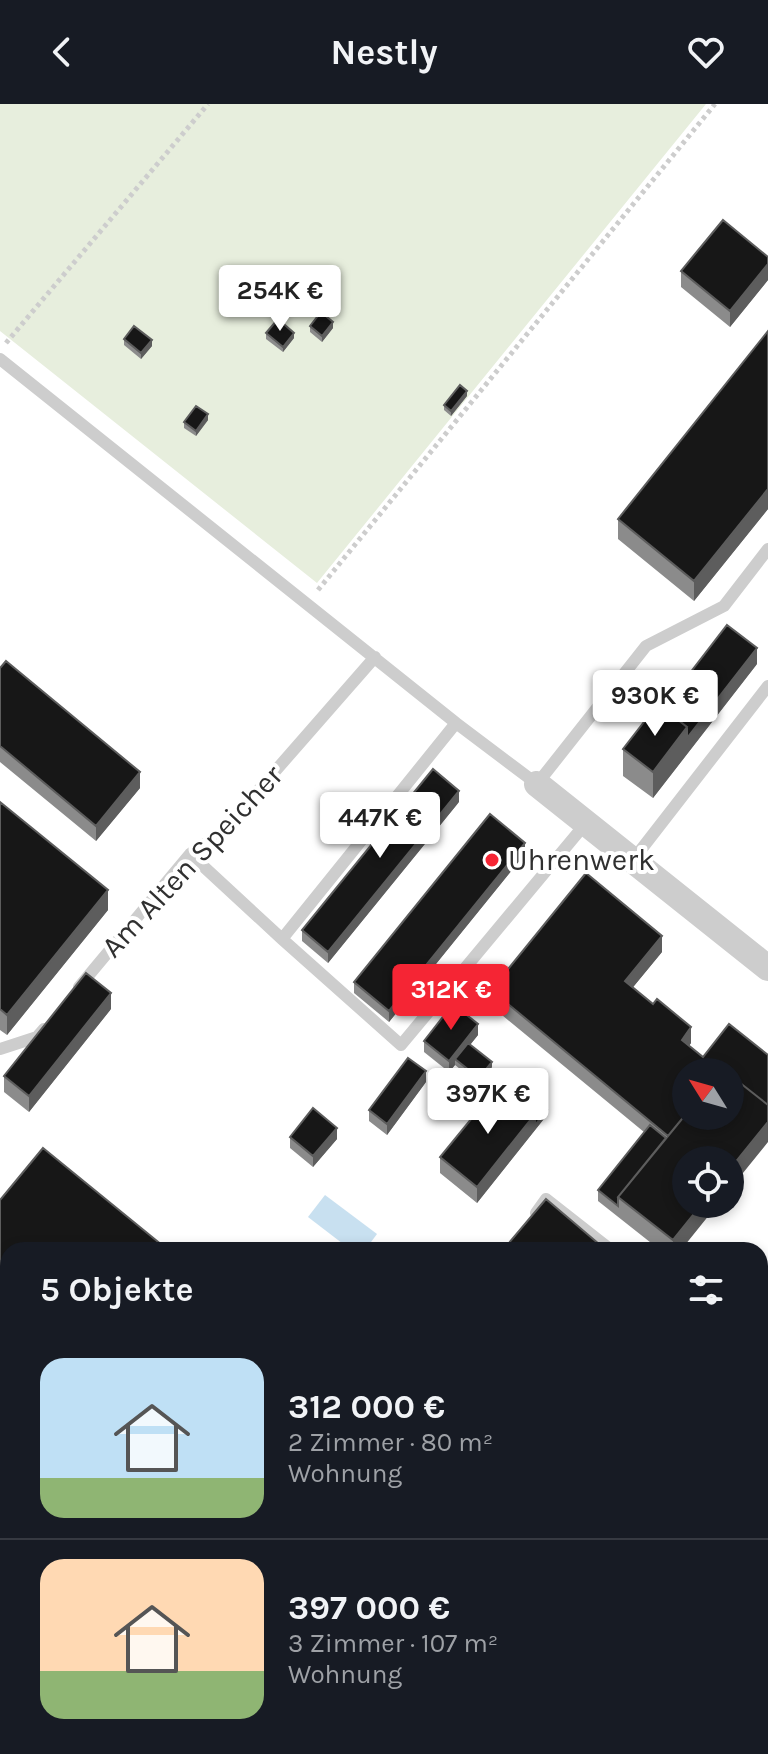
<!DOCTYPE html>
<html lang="de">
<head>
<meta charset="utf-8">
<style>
	body { margin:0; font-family:Karla,sans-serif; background:#242831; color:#f1f3f6; height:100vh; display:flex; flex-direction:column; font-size:30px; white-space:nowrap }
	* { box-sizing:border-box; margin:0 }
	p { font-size:26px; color:#9ea1a6 }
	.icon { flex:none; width:44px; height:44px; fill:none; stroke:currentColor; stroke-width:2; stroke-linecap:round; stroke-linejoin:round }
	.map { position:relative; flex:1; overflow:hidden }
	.side { position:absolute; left:0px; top:1138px; width:768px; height:512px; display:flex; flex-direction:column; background:#171b24; border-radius:24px 24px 0 0; box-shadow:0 4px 12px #0003 }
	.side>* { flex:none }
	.needle { width:52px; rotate:307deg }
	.controls { position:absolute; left:672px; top:954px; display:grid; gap:16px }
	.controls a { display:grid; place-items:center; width:72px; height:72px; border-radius:50%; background:#171b24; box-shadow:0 4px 12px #0003; font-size:40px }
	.price { position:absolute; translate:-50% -68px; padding:0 18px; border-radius:8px; background:#fff; color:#222; font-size:26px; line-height:52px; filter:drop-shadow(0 2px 4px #0008) }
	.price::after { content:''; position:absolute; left:50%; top:48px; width:24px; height:18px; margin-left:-12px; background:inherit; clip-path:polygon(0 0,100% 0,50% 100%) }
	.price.active { background:#f52534; color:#fff }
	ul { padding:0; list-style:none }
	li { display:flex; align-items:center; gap:24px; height:200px; padding:0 40px }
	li+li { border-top:2px solid #363941 }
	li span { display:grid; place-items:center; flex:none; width:224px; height:160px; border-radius:24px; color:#555 }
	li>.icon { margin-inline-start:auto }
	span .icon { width:96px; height:96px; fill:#fffc; stroke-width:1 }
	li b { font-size:34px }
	h2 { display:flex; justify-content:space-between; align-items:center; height:96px; padding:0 40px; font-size:34px }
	header { display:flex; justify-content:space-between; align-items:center; height:104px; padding:0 40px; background:#171b24; font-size:36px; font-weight:700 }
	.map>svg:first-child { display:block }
</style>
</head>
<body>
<header><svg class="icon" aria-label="back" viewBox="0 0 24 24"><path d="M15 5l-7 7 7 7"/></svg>Nestly<svg class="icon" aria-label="heart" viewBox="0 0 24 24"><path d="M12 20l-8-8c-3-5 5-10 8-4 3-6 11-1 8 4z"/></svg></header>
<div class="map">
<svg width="768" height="1650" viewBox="0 0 768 1650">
	<rect width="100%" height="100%" fill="#fff"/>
	<path fill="#e7eedd" d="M0,0H706L317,479L0,227Z
		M533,1642H613L607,1650H526Z"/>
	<path fill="#c8e0f0" d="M325,1091L377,1130L365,1146H351L308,1113Z"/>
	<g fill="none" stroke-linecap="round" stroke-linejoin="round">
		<path stroke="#cdcdcd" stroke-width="5" stroke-dasharray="4 4" stroke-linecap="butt" d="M6,239L208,0
			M318,486L715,0"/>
		<path stroke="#cdcdcd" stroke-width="12" d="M0,255L456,619L537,680L646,542L724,502L768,445
			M190,750L282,835L401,941L586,719
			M633,756L768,582
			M282,835L456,619
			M79,883L190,750L221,729L375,553
			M0,945L37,933L44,925
			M536,1109L546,1095L611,1146
			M760,1261L768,1267
			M760,1336L768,1342
			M0,1471L8,1459
			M0,1641L8,1630
			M140,1650L146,1642
			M209,1650L214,1642"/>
		<path stroke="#cdcdcd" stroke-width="26" d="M537,680L768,864
			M0,1407L8,1412
			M375,1642L388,1650"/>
		<path stroke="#bababa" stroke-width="36" d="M760,1305L768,1296
			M477,1650L483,1642"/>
	</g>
	<path fill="#8b8b8b" d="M768,153V176L730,223L681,183V167Z
		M312,189H338L325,205L312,195Z
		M310,222L333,224L322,238L310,228Z
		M768,227V405L694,497L618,435V415Z
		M266,229L294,234L283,248L266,235Z
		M124,235L152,242L141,255L124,241Z
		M467,292L451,312L444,306V301Z
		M208,316L196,332L184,324V318Z
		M757,560L653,694L623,672V645L663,604Z
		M0,564L140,684L96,737L0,658Z
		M0,698L108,806L7,931L0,926Z
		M459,698L328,859L302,837V826Z
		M525,750L389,918L354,889V878Z
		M662,848L633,883L691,939L689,942L681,1146H660L598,1097V1086L644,1028L491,902V886Z
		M111,905L29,1008L4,988V972Z
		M478,931L470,941L492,963L479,980L455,961L449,968L424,948V937Z
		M426,978L387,1031L369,1017V1006Z
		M525,1002L547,1011L477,1099L440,1069V1053Z
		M290,1033L337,1035L313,1063L290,1044Z
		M0,1096L8,1146V1343L0,1337Z
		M768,1380V1403L767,1404L760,1398V1390Z
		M760,1449L768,1455V1530L760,1524Z"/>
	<path fill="#5d5d5d" d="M768,160V176L730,223V207Z
		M338,183V189L325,205V199Z
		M333,218V224L322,238V232Z
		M294,229V234L283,248V243Z
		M152,236V242L141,255V249Z
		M467,287V292L451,312V307Z
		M208,310V316L196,332V327Z
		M768,385V405L694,497V477Z
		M757,544V560L653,694V668L687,623Z
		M140,668V684L96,737V722Z
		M459,687V698L328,859V848Z
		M525,739V750L389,918V907Z
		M108,786V806L7,931V911Z
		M662,832V848L625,893V877Z
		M111,889V905L29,1008V992Z
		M478,920V931L457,957L455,955V961L449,968V957Z
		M691,923V939L682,952V936Z
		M492,958V963L479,980V974Z
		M426,967V978L387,1031V1020Z
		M547,1006V1011L477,1099V1083L535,1010Z
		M768,1018V1038L730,1085V1065Z
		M337,1024V1035L313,1063V1052Z
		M702,1100H718L681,1146H673V1136Z"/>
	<path fill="#171717" stroke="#5d5d5d" stroke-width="2" d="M723,116L768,153V160L730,207L681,167Z
		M325,173L338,183L325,199L312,189Z
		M321,208L333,218L322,232L310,222Z
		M278,215L294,229L283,243L266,229Z
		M134,222L152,236L141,249L124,235Z
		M768,227V385L694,477L618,415Z
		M460,281L467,287L451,307L444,301Z
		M196,302L208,310L196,327L184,318Z
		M727,521L757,544L687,634V623L663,604Z
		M6,557L140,668L96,722L0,642V564Z
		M658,600L687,623L653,668L623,645Z
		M433,665L459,687L328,848L302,826Z
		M0,698L108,786L7,911L0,905Z
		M490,710L525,739L389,907L354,878Z
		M586,769L662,832L625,877L653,900L657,895L691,923L682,936L703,953L729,920L768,951V1001L730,971V968H726L722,965L720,968H686V1010L668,1032L491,886Z
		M86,869L111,889L29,992L4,972Z
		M453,900L478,920L449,957L424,937Z
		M468,939L492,958L479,974L455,955Z
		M408,954L426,967L387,1020L369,1006Z
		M730,971L768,1001V1018L730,1065V1056H686V1100H702L673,1136L618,1093L686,1010V1012H730Z
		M499,981L535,1010L477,1083L440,1053Z
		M532,993L547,1006L535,1021V1010L525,1002Z
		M313,1004L337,1024L313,1052L290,1033Z
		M650,1021L666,1034L618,1093V1102L598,1086Z
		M43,1044L168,1146H8V1327L0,1321V1096Z
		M546,1095L606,1146H503Z
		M768,1380V1397L767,1398L760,1392V1390Z
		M760,1449L768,1455V1514L760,1508Z
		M768,1606V1650H733L740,1642H760V1616Z"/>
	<circle fill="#f52534" stroke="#fff" stroke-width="3" cx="492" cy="756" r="8"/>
	<g text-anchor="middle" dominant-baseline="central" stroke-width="8" stroke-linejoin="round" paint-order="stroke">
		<g font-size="30" fill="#303030" stroke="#fff" text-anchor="start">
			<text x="508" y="756">Uhrenwerk</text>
		</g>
		<g font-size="30" fill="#303030" stroke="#fff">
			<text transform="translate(192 757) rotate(-47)">Am Alten Speicher</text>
		</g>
	</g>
</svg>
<div class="controls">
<a><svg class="needle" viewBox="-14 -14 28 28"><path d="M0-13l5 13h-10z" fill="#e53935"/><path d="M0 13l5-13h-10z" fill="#9ea1a6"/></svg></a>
<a><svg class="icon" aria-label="locate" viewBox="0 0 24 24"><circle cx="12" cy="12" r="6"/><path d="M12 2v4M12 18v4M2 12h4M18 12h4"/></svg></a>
</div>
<b class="price" style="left:280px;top:229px">254K €</b>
<b class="price" style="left:655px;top:634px">930K €</b>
<b class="price" style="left:380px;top:756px">447K €</b>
<b class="price active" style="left:451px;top:928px">312K €</b>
<b class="price" style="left:488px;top:1032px">397K €</b>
<section class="side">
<h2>5 Objekte<svg class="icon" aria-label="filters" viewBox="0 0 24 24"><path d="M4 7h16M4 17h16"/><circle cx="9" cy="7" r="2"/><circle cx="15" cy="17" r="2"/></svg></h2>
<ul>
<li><span style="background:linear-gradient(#bfe0f5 75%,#8fb573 0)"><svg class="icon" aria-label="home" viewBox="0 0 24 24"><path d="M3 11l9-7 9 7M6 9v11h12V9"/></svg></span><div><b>312 000 €</b><p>2 Zimmer · 80 m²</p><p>Wohnung</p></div></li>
<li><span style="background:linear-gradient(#ffd9b3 70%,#8fb573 0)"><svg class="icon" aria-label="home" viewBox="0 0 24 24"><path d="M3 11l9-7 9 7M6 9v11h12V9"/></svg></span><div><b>397 000 €</b><p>3 Zimmer · 107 m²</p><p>Wohnung</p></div></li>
</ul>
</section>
</div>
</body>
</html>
